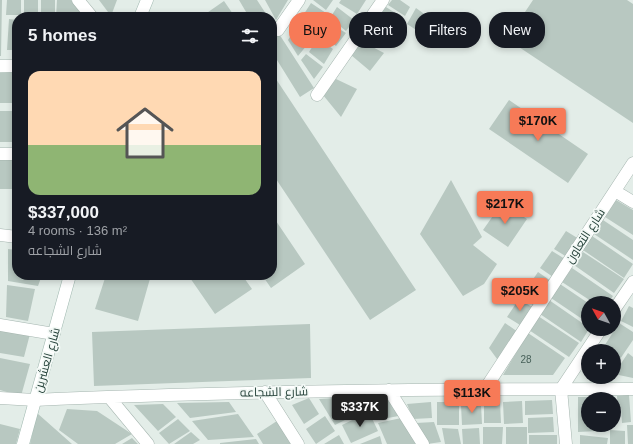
<!DOCTYPE html>
<html lang="en">
<head>
<meta charset="utf-8">
<style>
	body { margin:0; font-family:Arial,Cairo,sans-serif; background:#20242c; color:#f1f3f6; height:100vh; display:flex; flex-direction:column; font-size:15px; white-space:nowrap }
	* { box-sizing:border-box; margin:0 }
	p { font-size:13px; color:#9ea1a6 }
	.icon { flex:none; width:22px; height:22px; fill:none; stroke:currentColor; stroke-width:2; stroke-linecap:round; stroke-linejoin:round }
	.map { position:relative; flex:1; overflow:hidden }
	.details { position:absolute; left:12px; top:12px; width:265px; height:268px; display:flex; flex-direction:column; background:#171b24; border-radius:16px; box-shadow:0 2px 6px #0003 }
	.details>* { flex:none }
	.hud { position:absolute; left:289px; top:12px; width:284px; height:36px; display:flex; gap:8px }
	.needle { width:26px; rotate:310deg }
	.buttons { position:absolute; left:581px; top:296px; display:grid; gap:8px }
	.buttons a { display:grid; place-items:center; width:40px; height:40px; border-radius:50%; background:#171b24; box-shadow:0 2px 6px #0003; font-size:20px }
	.price { position:absolute; translate:-50% -34px; padding:0 9px; border-radius:4px; background:#f77a57; color:#111; font-size:13px; line-height:26px; filter:drop-shadow(0 1px 2px #0008) }
	.price::after { content:''; position:absolute; left:50%; top:24px; width:12px; height:9px; margin-left:-6px; background:inherit; clip-path:polygon(0 0,100% 0,50% 100%) }
	.price.on { background:#222; color:#fff }
	ul { padding:0; list-style:none }
	li { display:grid; align-content:center; gap:8px; height:212px; padding:0 16px }
	li span { display:grid; place-items:center; height:124px; border-radius:12px; color:#555 }
	li>.icon { margin-inline-start:auto }
	span .icon { width:72px; height:72px; fill:#fffc; stroke-width:1 }
	li b { font-size:17px }
	h2 { display:flex; justify-content:space-between; align-items:center; height:48px; padding:0 16px; font-size:17px }
	.chip { padding:0 14px; border-radius:16px; background:#171b24; box-shadow:0 2px 6px #0003; font-size:14px; line-height:36px }
	.chip.on { background:#f77a57; color:#111 }
	.map>svg:first-child { display:block }
</style>
</head>
<body>
<div class="map">
<svg width="633" height="444" viewBox="0 0 633 444">
	<rect width="100%" height="100%" fill="#e3ede8"/>
	<path fill="#b8c8c1" d="M0,0H2L1,56H0Z
		M7,0H21V15H6Z
		M24,0H38V16H24Z
		M41,0H55V16L41,17Z
		M57,0H71L86,17H56Z
		M99,0H117L111,16Z
		M239,0H257L268,17H249Z
		M265,0H288L276,20Z
		M313,0H333L326,10Z
		M341,0H366L357,14L339,3Z
		M392,0H400L410,7L405,16L388,5Z
		M533,0H627L633,4V123L507,39Z
		M224,1L235,17H201Z
		M311,3L326,13L316,28L302,17Z
		M337,7L354,20L346,31L330,18Z
		M386,7L403,18L396,29L378,17Z
		M416,8L434,21L424,35L407,24Z
		M9,19L17,20V50H7Z
		M326,21L346,33L336,46L318,32Z
		M378,21L396,34L393,39L373,30Z
		M272,23L314,88L300,97L272,52Z
		M299,23L316,34L298,56L288,40Z
		M318,38L333,49L324,64L309,52Z
		M361,41L384,53L370,71L351,55Z
		M306,54L323,67L314,79L301,60Z
		M15,72L17,103H0V73Z
		M272,73L416,290L370,320L272,173Z
		M336,79L357,89L341,117L323,95Z
		M509,100L588,154L568,183L489,129Z
		M0,111H17V142H0Z
		M0,158H17V189H0Z
		M451,180L482,237L473,245L497,264L484,284L463,296L420,234Z
		M616,200L633,210V235L605,217Z
		M502,203L527,219L508,247L483,230Z
		M272,215L305,264L271,288L262,275H272Z
		M603,220L633,240V260L594,234Z
		M566,231L579,239L567,257L554,249Z
		M592,236L633,264L624,278L583,250Z
		M8,249L17,250V275H42L38,286L8,281Z
		M552,251L565,259L553,277L540,268Z
		M583,252L624,279L614,293L574,265Z
		M572,268L613,296L608,303H594L562,282Z
		M538,272L551,281L537,303L523,294Z
		M106,275H151L138,321L95,309Z
		M188,275H242L252,289L215,314Z
		M560,284L588,303V323L551,298Z
		M7,285L35,289L28,321L6,317Z
		M519,299L532,307L520,325L507,317Z
		M549,300L588,327V329H589L581,342L540,314Z
		M629,306L633,308V327L621,321Z
		M538,316L579,343L569,357L529,330Z
		M505,323L518,332L500,363L489,348Z
		M619,323L633,332V340L616,365L614,364V351H601Z
		M310,324L311,378L94,386L92,332Z
		M0,328L30,334L24,357L0,353Z
		M528,333L565,358L553,375H503Z
		M628,353L633,357V378L614,374Z
		M0,358L30,364L21,396L0,390Z
		M602,395H613V399H602Z
		M629,395L631,422L622,423L621,408H618L617,396Z
		M350,397L359,413L335,425L319,399Z
		M392,397L404,415L377,420L364,398Z
		M578,397H598V399H588V425H598V431L578,432Z
		M309,398L319,414L304,424L292,405Z
		M552,400L553,414L525,415V401Z
		M522,401L523,423L504,424L503,402Z
		M229,402L236,412L190,418L177,403Z
		M431,402L432,418L413,419L407,404Z
		M437,402H459V425H437Z
		M500,402L501,423H484V403Z
		M163,404L176,417L158,431L134,405Z
		M481,404L482,424L462,425L461,405Z
		M67,409L97,411L132,434L115,444H78L59,430Z
		M369,412L378,431L351,443L342,425Z
		M37,413L72,444H30Z
		M238,414L254,437L208,440L192,421Z
		M325,416L335,431L316,444L306,429Z
		M406,417L421,444H387L378,423Z
		M553,417L554,432L528,433V418Z
		M178,419L190,431L169,444L159,433Z
		M280,419L295,441L290,444H263L257,434Z
		M434,422L441,442L427,444L416,423Z
		M0,424L20,429L16,444H0Z
		M627,425H633V444H628Z
		M483,427H503L502,444H483Z
		M506,427H527V444H506Z
		M442,428L458,429L461,444H445Z
		M479,428L480,444H463L462,429Z
		M610,430L625,431V444H610Z
		M191,432L200,440L193,444H174Z
		M339,435L344,444H324Z
		M529,435H557V444H529Z
		M580,435L608,438L607,444H580Z
		M380,436L382,444H360Z
		M132,438L138,444H122Z
		M256,439L259,444H220V443Z"/>
	<g fill="none" stroke-linecap="round" stroke-linejoin="round">
		<defs>
			<path id="street" d="M78,0L92,17
				M278,30L299,0
				M0,66H17
				M317,95L383,0
				M0,154H17
				M615,191L633,202
				M0,235L17,237
				M614,310L633,282
				M0,325L54,334
				M485,389L633,163
				M389,390L423,444
				M265,392L298,444
				M109,397L148,444
				M0,398L35,400C235,391 434,389 633,389
				M566,444L561,389L601,329"/>
			<path id="secondary" d="M140,17L147,0
				M23,444L70,275"/>
		</defs>
		<use href="#street" stroke="#a5b5af" stroke-width="13"/>
		<use href="#secondary" stroke="#a0b9b0" stroke-width="13"/>
		<use href="#street" stroke="#fff" stroke-width="12"/>
		<use href="#secondary" stroke="#fff" stroke-width="12"/>
	</g>
	<g text-anchor="middle" dominant-baseline="central" stroke-width="3.5" stroke-linejoin="round" paint-order="stroke">
		<g font-size="10" fill="#48615a">
			<text x="526" y="359">28</text>
		</g>
		<g font-size="12" fill="#223f37" stroke="#f3f9f6">
			<text transform="translate(585 236) rotate(-57)">شارع التعاون</text>
			<text transform="translate(47 360) rotate(-74)">شارع العشرين</text>
			<text transform="translate(274 392) rotate(-1)">شارع الشجاعه</text>
		</g>
	</g>
</svg>
<div class="buttons">
<a><svg class="needle" viewBox="-14 -14 28 28"><path d="M0-13l5 13h-10z" fill="#e53935"/><path d="M0 13l5-13h-10z" fill="#9ea1a6"/></svg></a>
<a>+</a>
<a>−</a>
</div>
<b class="price" style="left:538px;top:142px">$170K</b>
<b class="price" style="left:505px;top:225px">$217K</b>
<b class="price" style="left:520px;top:312px">$205K</b>
<b class="price" style="left:472px;top:414px">$113K</b>
<b class="price on" style="left:360px;top:428px">$337K</b>
<div class="hud">
<a class="chip on">Buy</a>
<a class="chip">Rent</a>
<a class="chip">Filters</a>
<a class="chip">New</a>
</div>
<section class="details">
<h2>5 homes<svg class="icon" aria-label="filters" viewBox="0 0 24 24"><path d="M4 7h16M4 17h16"/><circle cx="9" cy="7" r="2"/><circle cx="15" cy="17" r="2"/></svg></h2>
<ul>
<li><span style="background:linear-gradient(#ffd9b3 60%,#8fb573 0)"><svg class="icon" aria-label="home" viewBox="0 0 24 24"><path d="M3 11l9-7 9 7M6 9v11h12V9"/></svg></span><div><b>$337,000</b><p>4 rooms · 136 m²</p><p>شارع الشجاعه</p></div></li>
</ul>
</section>
</div>
</body>
</html>
